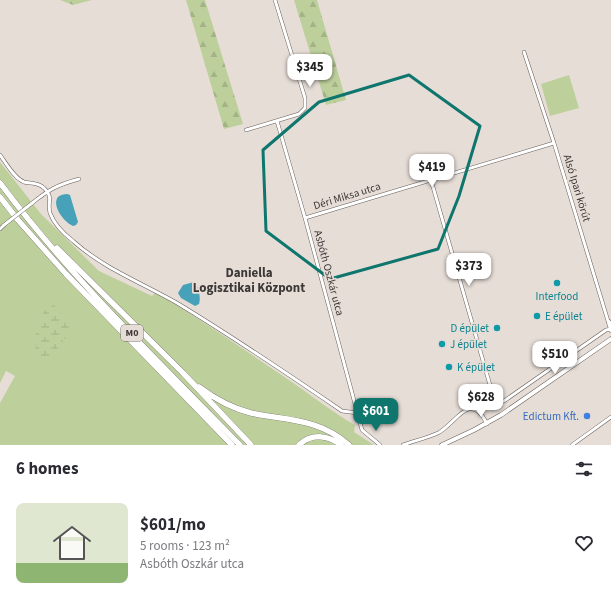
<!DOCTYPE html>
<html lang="en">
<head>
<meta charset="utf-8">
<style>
	body { margin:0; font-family:"Source Sans 3",sans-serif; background:#f7f7f7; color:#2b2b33; height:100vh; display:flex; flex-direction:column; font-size:15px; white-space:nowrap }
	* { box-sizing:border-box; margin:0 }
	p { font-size:13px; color:#7c7c81 }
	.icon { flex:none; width:22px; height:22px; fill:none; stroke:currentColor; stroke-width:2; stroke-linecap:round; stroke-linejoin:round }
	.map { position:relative; height:445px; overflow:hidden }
	.sheet { display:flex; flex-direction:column; background:#fff; flex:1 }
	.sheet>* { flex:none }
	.price { position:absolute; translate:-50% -34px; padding:0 9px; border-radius:8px; background:#fff; color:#222; font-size:13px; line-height:26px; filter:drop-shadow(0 1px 2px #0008) }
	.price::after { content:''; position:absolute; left:50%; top:24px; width:12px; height:9px; margin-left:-6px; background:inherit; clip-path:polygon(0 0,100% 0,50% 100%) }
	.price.selected { background:#0f766e; color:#fff }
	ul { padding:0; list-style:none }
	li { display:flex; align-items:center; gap:12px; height:100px; padding:0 16px }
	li+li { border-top:1px solid #e1e1e2 }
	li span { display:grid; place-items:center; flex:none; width:112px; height:80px; border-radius:8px; color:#555 }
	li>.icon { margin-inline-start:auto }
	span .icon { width:48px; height:48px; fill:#fffc; stroke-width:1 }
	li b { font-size:17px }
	h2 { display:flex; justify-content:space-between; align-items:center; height:48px; padding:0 16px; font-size:17px }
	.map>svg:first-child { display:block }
</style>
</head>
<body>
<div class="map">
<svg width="611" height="445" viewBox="0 0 611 445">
	<defs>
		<pattern id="forest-firs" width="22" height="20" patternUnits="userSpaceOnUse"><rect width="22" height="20" fill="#bdd09c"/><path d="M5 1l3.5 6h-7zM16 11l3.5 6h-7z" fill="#a3b387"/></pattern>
		<pattern id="wetland-marsh" width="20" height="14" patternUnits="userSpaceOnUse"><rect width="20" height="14" fill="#bdd09c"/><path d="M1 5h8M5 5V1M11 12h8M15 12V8" fill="none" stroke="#a3b387"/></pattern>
	</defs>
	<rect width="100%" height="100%" fill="#e7ddd7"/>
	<path fill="#bdd09c" d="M569,75L579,108L550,116L541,84Z
		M0,162L41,214L99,271L152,296L156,292C201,320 245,350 289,380C311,395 332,412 355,425L354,432L374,445H0V403L15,376L6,371L0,383Z"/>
	<path fill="url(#forest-firs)" d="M60,0H92L73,5Z
		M186,0H205L243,124L224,129Z
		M294,0H317L346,100L326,105Z"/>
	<path fill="url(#wetland-marsh)" d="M54,305L73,326C67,335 52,360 42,361C29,352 36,308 54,305Z"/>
	<path fill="#46a1b9" d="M67,194L70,195L78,222L76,225L73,226C65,223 51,206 58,197C60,195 64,194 67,194Z
		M194,282C199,287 201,298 199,304L195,306L181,298L178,293L183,285Z"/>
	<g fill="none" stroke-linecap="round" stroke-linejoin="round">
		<defs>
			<path id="street" d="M524,52L554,143L611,331
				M277,121L305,218L362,430L380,445
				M246,130L299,114L305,108V98L275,0
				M0,155C6,163 14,178 24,182C31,184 37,182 44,188C54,197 47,202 50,213C54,224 64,234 73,241C103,268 142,283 177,303C233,337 288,374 342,411L358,413
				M431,180L494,399L498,402L504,401L606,330L611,329
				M31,204C48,190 57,185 79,179
				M305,218L554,143
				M0,229L4,225
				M403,445C414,441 427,438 438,433C456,424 470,389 487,424
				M572,445L611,417"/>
			<path id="secondary" d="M609,322L611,325
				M442,445L474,430L501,415L611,339"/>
			<path id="highway" d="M0,183C70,277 158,361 240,445
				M0,197L18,220L66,274L232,445
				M57,248L183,373L251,445
				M199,387C215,399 231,408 251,413C288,421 318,418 349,445
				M299,445C311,433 328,435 341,445"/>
		</defs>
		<use href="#street" stroke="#655d58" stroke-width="4"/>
		<use href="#secondary" stroke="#655d58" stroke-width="5"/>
		<use href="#highway" stroke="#655d58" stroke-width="6"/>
		<use href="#street" stroke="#fff" stroke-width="3"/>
		<use href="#secondary" stroke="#fff" stroke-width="4"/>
		<use href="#highway" stroke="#fff" stroke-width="5.5"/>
		<defs>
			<path id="street-bridge" d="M4,225L31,204"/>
		</defs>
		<use href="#street-bridge" stroke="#655d58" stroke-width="4" stroke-linecap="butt"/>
		<use href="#street-bridge" stroke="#fff" stroke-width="3"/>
	</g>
	<path fill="none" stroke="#0f766e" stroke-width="3" stroke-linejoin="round" d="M409,75L480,126L459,196L438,249L330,279L266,231L263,150L319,102Z"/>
	<g fill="#0f9aa8" stroke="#e7ddd7" stroke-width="1.5">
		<circle cx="557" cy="283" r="4"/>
		<circle cx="537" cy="316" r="4"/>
		<circle cx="497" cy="328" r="4"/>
		<circle cx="442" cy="344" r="4"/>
		<circle cx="449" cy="367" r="4"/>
	</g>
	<circle fill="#3f7fe0" stroke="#e7ddd7" stroke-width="1.5" cx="587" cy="416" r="4"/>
	<g text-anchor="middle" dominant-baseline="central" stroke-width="3.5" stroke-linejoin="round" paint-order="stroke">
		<rect fill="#e7ddd7" stroke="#6f6a66" stroke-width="1" x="121" y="325" width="22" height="16" rx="3"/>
		<g font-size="10" font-weight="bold" fill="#3c3836">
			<text x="132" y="333">M0</text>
		</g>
		<g font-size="11" fill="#3c3836" stroke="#e7ddd7">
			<text transform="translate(577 188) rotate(73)">Alsó Ipari körút</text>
			<text transform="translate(347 196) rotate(-17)">Déri Miksa utca</text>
			<text transform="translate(329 273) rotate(75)">Asbóth Oszkár utca</text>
		</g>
		<g font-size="11" fill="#0d838f" stroke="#e7ddd7" text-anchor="start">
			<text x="557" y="296" text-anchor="middle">Interfood</text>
			<text x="545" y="316">E épület</text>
			<text x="489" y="328" text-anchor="end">D épület</text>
			<text x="450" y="344">J épület</text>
			<text x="457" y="367">K épület</text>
		</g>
		<g font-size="11" fill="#366cbe" stroke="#e7ddd7" text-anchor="end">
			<text x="579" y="416">Edictum Kft.</text>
		</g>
		<g font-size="13" font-weight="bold" fill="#3c3836" stroke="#e7ddd7">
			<text x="249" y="273">Daniella<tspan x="249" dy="15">Logisztikai Központ</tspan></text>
		</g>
	</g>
</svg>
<b class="price" style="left:310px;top:88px">$345</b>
<b class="price" style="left:432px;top:188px">$419</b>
<b class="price" style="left:469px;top:287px">$373</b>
<b class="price" style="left:555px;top:375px">$510</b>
<b class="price" style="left:481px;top:418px">$628</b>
<b class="price selected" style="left:376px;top:432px">$601</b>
</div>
<section class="sheet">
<h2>6 homes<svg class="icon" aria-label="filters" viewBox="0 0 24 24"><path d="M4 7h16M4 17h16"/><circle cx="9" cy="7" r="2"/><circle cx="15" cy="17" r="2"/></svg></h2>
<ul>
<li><span style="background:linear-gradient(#dfe7d0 75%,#8fb573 0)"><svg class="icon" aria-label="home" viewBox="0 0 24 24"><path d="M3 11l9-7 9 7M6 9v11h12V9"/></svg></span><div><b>$601/mo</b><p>5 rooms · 123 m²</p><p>Asbóth Oszkár utca</p></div><svg class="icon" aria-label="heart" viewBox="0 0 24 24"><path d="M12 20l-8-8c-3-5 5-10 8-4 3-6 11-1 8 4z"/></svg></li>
</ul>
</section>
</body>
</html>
